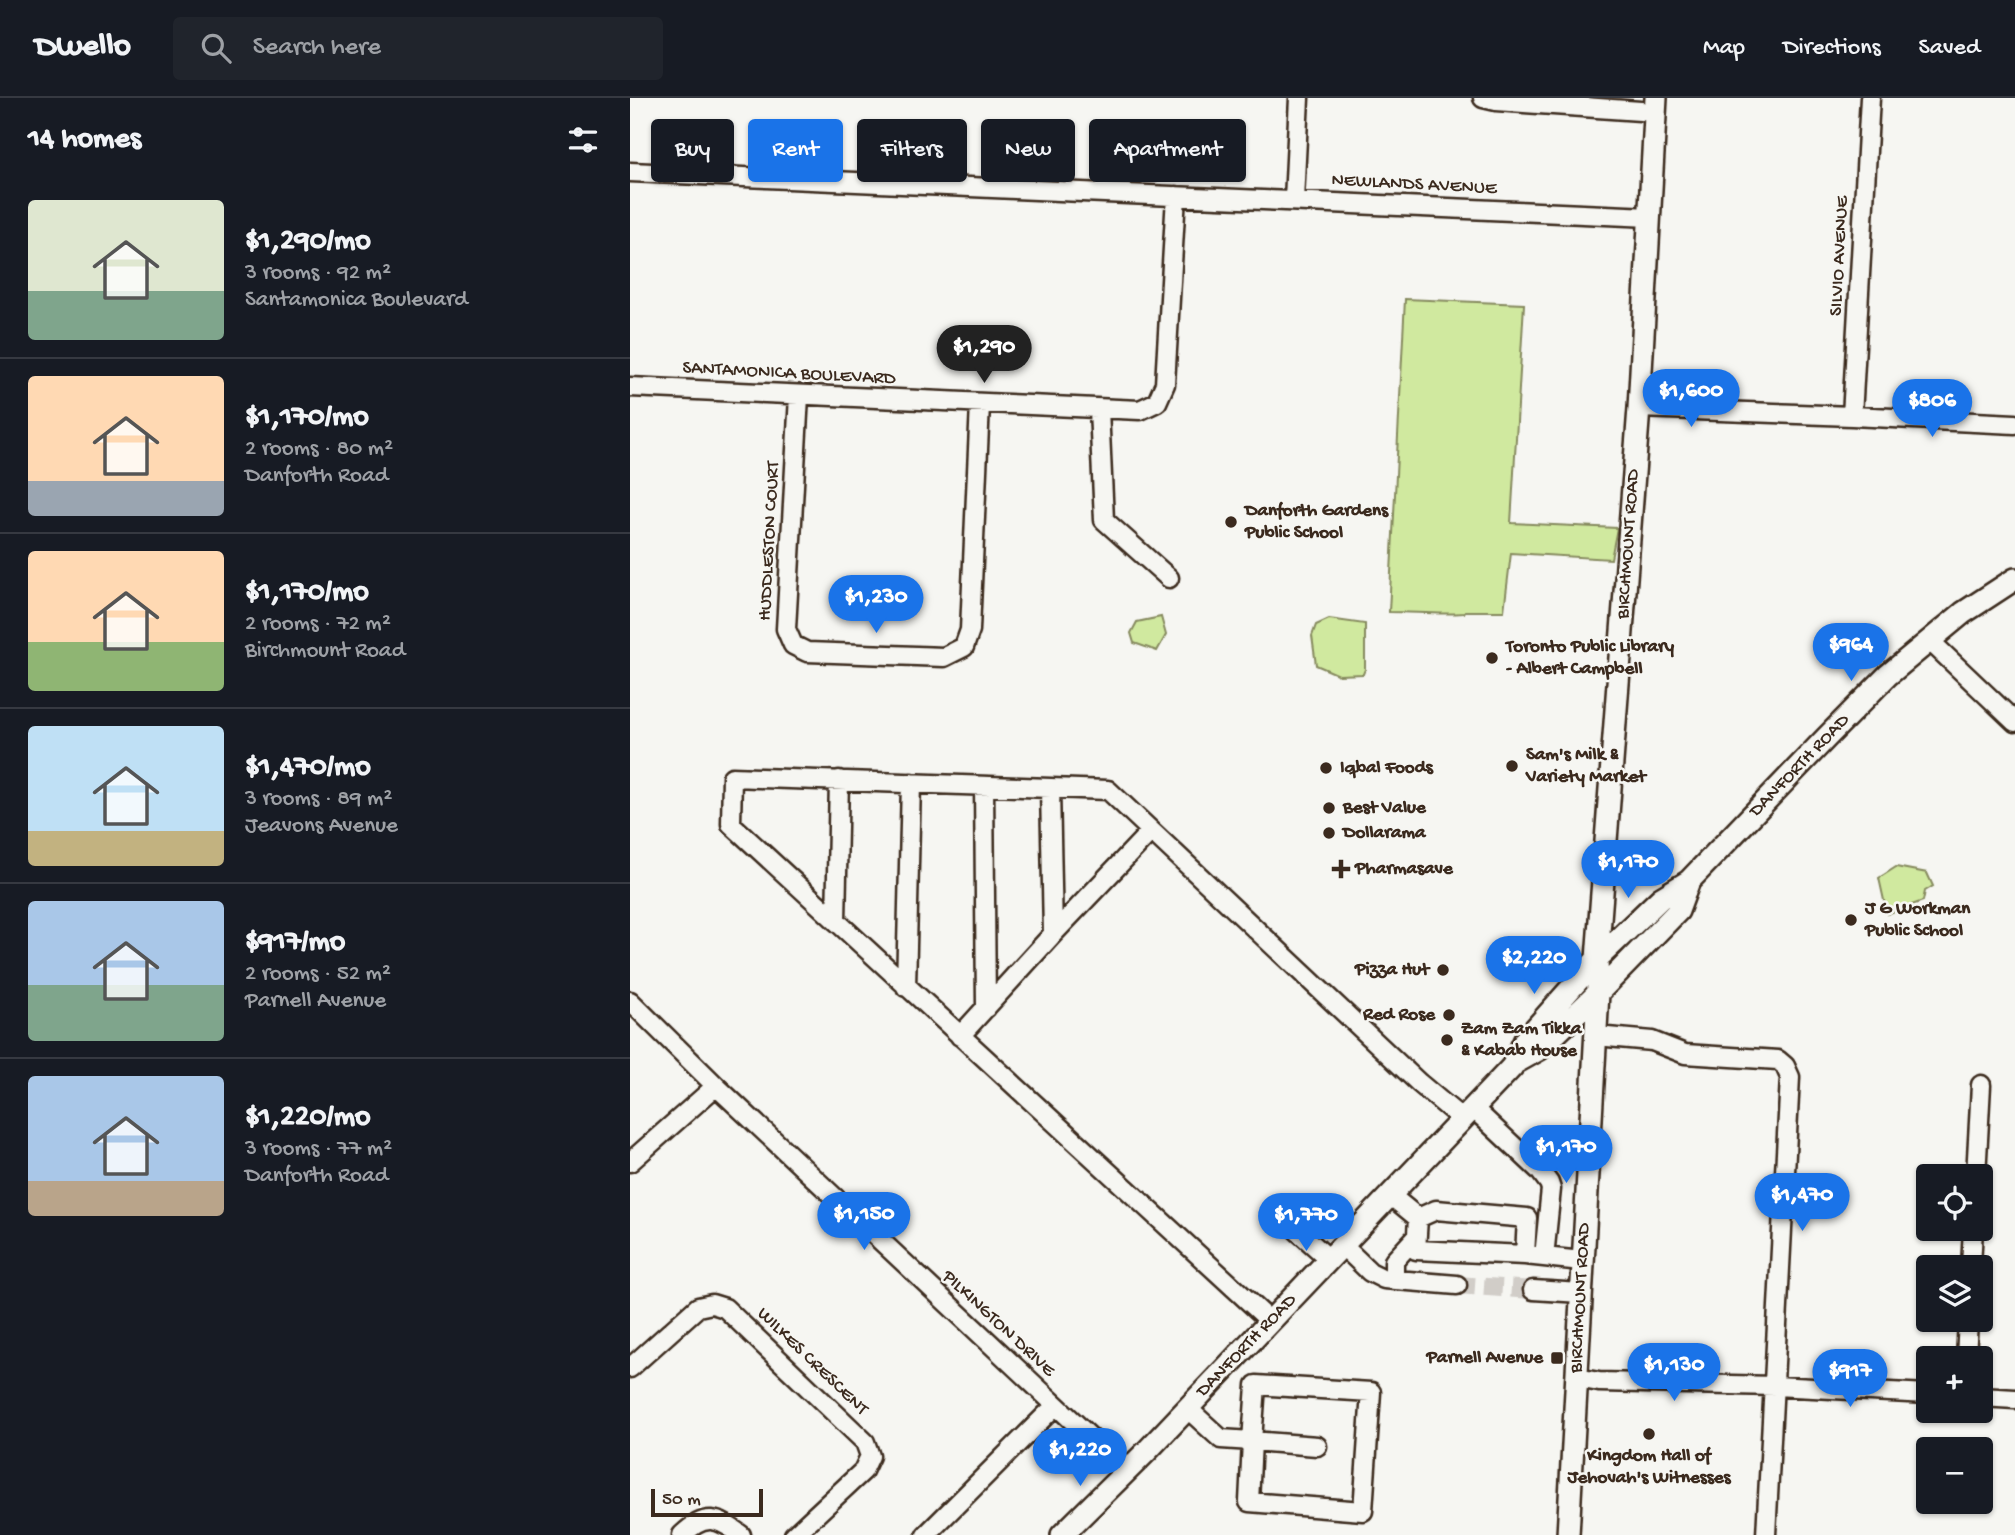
<!DOCTYPE html>
<html lang="en">
<head>
<meta charset="utf-8">
<style>
	body { margin:0; font-family:"Gochi Hand",sans-serif; background:#20242c; color:#f1f3f6; height:100vh; display:flex; flex-direction:column; font-size:26px; white-space:nowrap }
	* { box-sizing:border-box; margin:0 }
	p { font-size:23px; color:#9ea1a6 }
	.icon { flex:none; width:38px; height:38px; fill:none; stroke:currentColor; stroke-width:2; stroke-linecap:round; stroke-linejoin:round }
	.map { position:relative; flex:1; overflow:hidden }
	.panel { display:flex; flex-direction:column; background:#171b24; width:630px }
	.panel>* { flex:none }
	.guide { position:absolute; left:21px; top:21px; width:665px; height:63px; display:flex; gap:14px }
	.fabs { position:absolute; left:1286px; top:1066px; display:grid; gap:14px }
	.fabs a { display:grid; place-items:center; width:77px; height:77px; border-radius:7px; background:#171b24; box-shadow:0 2px 5px #0004; font-size:35px }
	.scale { position:absolute; left:21px; bottom:18px; width:112px; box-sizing:border-box; padding-left:7px; border:4px solid #3b2a1e; border-top:0; font-size:19px; line-height:24px; white-space:nowrap; color:#3b2a1e; -webkit-text-stroke:5px #f6f6f2; paint-order:stroke }
	.price { position:absolute; translate:-50% -60px; padding:0 16px; border-radius:24px; background:#1a73e8; color:#fff; font-size:23px; line-height:46px; filter:drop-shadow(0 2px 4px #0008) }
	.price::after { content:''; position:absolute; left:50%; top:42px; width:21px; height:16px; margin-left:-10px; background:inherit; clip-path:polygon(0 0,100% 0,50% 100%) }
	.price.active { background:#222; color:#fff }
	ul { padding:0; list-style:none }
	li { display:flex; align-items:center; gap:21px; height:175px; padding:0 28px }
	li+li { border-top:2px solid #363941 }
	li span { display:grid; place-items:center; flex:none; width:196px; height:140px; border-radius:7px; color:#555 }
	li>.icon { margin-inline-start:auto }
	span .icon { width:84px; height:84px; fill:#fffc; stroke-width:1 }
	li b { font-size:30px }
	h2 { display:flex; justify-content:space-between; align-items:center; height:84px; padding:0 28px; font-size:30px }
	.chip { padding:0 24px; border-radius:7px; background:#171b24; box-shadow:0 2px 5px #0004; font-size:24px; line-height:63px }
	.chip.active { background:#1a73e8; color:#fff }
	header { display:flex; align-items:center; gap:42px; box-sizing:border-box; height:98px; padding:0 35px; background:#171b24; border-bottom:2px solid #363941 }
	header strong { font-size:33px }
	nav { display:flex; gap:38px; margin-inline-start:auto; font-size:24px }
	.search { width:490px; height:63px; background:#20242c; display:flex; align-items:center; gap:18px; box-sizing:border-box; padding:0 24px; border-radius:7px; color:#9ea1a6; font-size:26px }
	main { display:flex; flex:1; min-height:0 }
	.map>svg:first-child { display:block }
</style>
</head>
<body>
<header>
<strong>Dwello</strong>
<div class="search"><svg class="icon" aria-label="search" viewBox="0 0 24 24"><circle cx="10" cy="10" r="6"/><path d="M15 15l6 6"/></svg>Search here</div>
<nav><a>Map</a><a>Directions</a><a>Saved</a></nav>
</header>
<main>
<section class="panel">
<h2>14 homes<svg class="icon" aria-label="filters" viewBox="0 0 24 24"><path d="M4 7h16M4 17h16"/><circle cx="9" cy="7" r="2"/><circle cx="15" cy="17" r="2"/></svg></h2>
<ul>
<li><span style="background:linear-gradient(#dfe7d0 65%,#7fa58c 0)"><svg class="icon" aria-label="home" viewBox="0 0 24 24"><path d="M3 11l9-7 9 7M6 9v11h12V9"/></svg></span><div><b>$1,290/mo</b><p>3 rooms · 92 m²</p><p>Santamonica Boulevard</p></div></li>
<li><span style="background:linear-gradient(#ffd9b3 75%,#9aa5b1 0)"><svg class="icon" aria-label="home" viewBox="0 0 24 24"><path d="M3 11l9-7 9 7M6 9v11h12V9"/></svg></span><div><b>$1,170/mo</b><p>2 rooms · 80 m²</p><p>Danforth Road</p></div></li>
<li><span style="background:linear-gradient(#ffd9b3 65%,#8fb573 0)"><svg class="icon" aria-label="home" viewBox="0 0 24 24"><path d="M3 11l9-7 9 7M6 9v11h12V9"/></svg></span><div><b>$1,170/mo</b><p>2 rooms · 72 m²</p><p>Birchmount Road</p></div></li>
<li><span style="background:linear-gradient(#bfe0f5 75%,#c2b280 0)"><svg class="icon" aria-label="home" viewBox="0 0 24 24"><path d="M3 11l9-7 9 7M6 9v11h12V9"/></svg></span><div><b>$1,470/mo</b><p>3 rooms · 89 m²</p><p>Jeavons Avenue</p></div></li>
<li><span style="background:linear-gradient(#a9c7e8 60%,#7fa58c 0)"><svg class="icon" aria-label="home" viewBox="0 0 24 24"><path d="M3 11l9-7 9 7M6 9v11h12V9"/></svg></span><div><b>$917/mo</b><p>2 rooms · 52 m²</p><p>Parnell Avenue</p></div></li>
<li><span style="background:linear-gradient(#a9c7e8 75%,#b9a48a 0)"><svg class="icon" aria-label="home" viewBox="0 0 24 24"><path d="M3 11l9-7 9 7M6 9v11h12V9"/></svg></span><div><b>$1,220/mo</b><p>3 rooms · 77 m²</p><p>Danforth Road</p></div></li>
</ul>
</section>
<div class="map">
<svg width="1385" height="1437" viewBox="0 0 1385 1437">
	<rect width="100%" height="100%" fill="#f6f6f2"/>
	<filter id="ink" filterUnits="userSpaceOnUse"><feTurbulence type="fractalNoise" baseFrequency=".0143" numOctaves="2"/><feDisplacementMap in="SourceGraphic" scale="14" xChannelSelector="R" yChannelSelector="G"/><feConvolveMatrix kernelMatrix="1 2 1 2 8 2 1 2 1" color-interpolation-filters="sRGB"/></filter>
	<g filter="url(#ink)">
		<path fill="#d0e99f" stroke="#868a5e" stroke-width="2" d="M775,201L894,206L881,425L987,430L981,461L881,455L874,513H835L834,515C809,517 785,514 759,514Z
			M531,519L536,537L527,553L504,545L501,535L507,524Z
			M699,521L735,526V571L733,576L709,577L686,567L682,538L686,527Z
			M1266,769L1297,775L1303,788L1295,793L1293,803L1257,816L1249,780Z"/>
		<g fill="none" stroke-linecap="round" stroke-linejoin="round">
			<path stroke="#d1cdc8" stroke-width="18" stroke-dasharray="18 9" stroke-linecap="butt" d="M827,1187L903,1192"/>
			<defs>
				<path id="minor" d="M853,0L866,3L1025,14
					M0,74L1020,119
					M664,102L669,0
					M0,289L510,312L527,304L535,286L546,98
					M169,298L156,531L163,547L177,554L314,559L334,549L340,532L350,306
					M1009,310L1222,318L1385,326
					M469,311L474,422L539,480
					M1222,318L1240,0
					M1299,542L1385,624
					M354,688L356,910
					M420,690L423,836
					M206,823L209,682
					M276,889L281,685
					M0,903L86,988L496,1373
					M330,938L423,836L521,733
					M966,938L1022,943L1055,956L1148,962L1155,968L1160,979L1136,1437
					M843,1010L910,1073L919,1085L921,1091L914,1159
					M0,1064L86,988
					M1346,1078L1351,987
					M760,1097L788,1120L806,1112L897,1120L895,1157
					M788,1120L786,1152L895,1157L952,1163
					M661,1127L699,1161
					M712,1147L740,1174L754,1181L827,1187
					M1341,1169L1343,1130
					M764,1182V1163L787,1138
					M903,1192L951,1195
					M640,1223L101,726L102,679L478,692L789,985L832,1021
					M1336,1260L1338,1222
					M0,1270L68,1209L82,1206L95,1210L235,1344L240,1358L233,1373L164,1437
					M947,1280L969,1284L1145,1288L1298,1296
					M1351,1299L1385,1301
					M557,1310L591,1341L622,1343L626,1287L741,1294L733,1413L619,1404L622,1343L687,1348
					M52,1437C75,1415 87,1419 111,1437
					M296,1437L425,1308"/>
				<path id="major" d="M885,965L910,951L968,895L1048,813L1059,783
					M432,1437L516,1354L882,969L895,942L967,861L1031,800L1059,783L1196,640L1258,577L1333,515L1385,481
					M938,1437L968,895L967,861L1009,310L1026,0"/>
			</defs>
			<use href="#minor" stroke="#3b2a1e" stroke-width="23"/>
			<use href="#major" stroke="#3b2a1e" stroke-width="26"/>
			<use href="#minor" stroke="#f6f6f2" stroke-width="18"/>
			<use href="#major" stroke="#f6f6f2" stroke-width="21"/>
		</g>
	</g>
	<g fill="#3b2a1e" stroke="#f6f6f2" stroke-width="2.5">
		<circle cx="601" cy="424" r="7"/>
		<circle cx="862" cy="560" r="7"/>
		<circle cx="882" cy="668" r="7"/>
		<circle cx="696" cy="670" r="7"/>
		<circle cx="699" cy="710" r="7"/>
		<circle cx="699" cy="735" r="7"/>
		<path d="M707.5 760.5h7v7h7v7h-7v7h-7v-7h-7v-7h7z"/>
		<circle cx="1221" cy="822" r="7"/>
		<circle cx="813" cy="872" r="7"/>
		<circle cx="819" cy="917" r="7"/>
		<circle cx="817" cy="942" r="7"/>
		<rect x="920" y="1253" width="14" height="14" rx="3.5"/>
		<circle cx="1019" cy="1336" r="7"/>
	</g>
	<g text-anchor="middle" dominant-baseline="central" stroke-width="5" stroke-linejoin="round" paint-order="stroke">
		<g font-size="19" fill="#3b2a1e" stroke="#f6f6f2">
			<text transform="translate(784 87) rotate(3)">NEWLANDS AVENUE</text>
			<text transform="translate(1210 158) rotate(-87)">SILVIO AVENUE</text>
			<text transform="translate(159 276) rotate(3)">SANTAMONICA BOULEVARD</text>
			<text transform="translate(140 443) rotate(-87)">HUDDLESTON COURT</text>
			<text transform="translate(999 446) rotate(-86)">BIRCHMOUNT ROAD</text>
			<text transform="translate(1170 668) rotate(-46)">DANFORTH ROAD</text>
			<text transform="translate(951 1200) rotate(-87)">BIRCHMOUNT ROAD</text>
			<text transform="translate(368 1226) rotate(43)">PILKINGTON DRIVE</text>
			<text transform="translate(617 1248) rotate(-46)">DANFORTH ROAD</text>
			<text transform="translate(182 1264) rotate(44)">WILKES CRESCENT</text>
		</g>
		<g font-size="19" font-weight="bold" fill="#3b2a1e" stroke="#f6f6f2" text-anchor="start">
			<text x="615" y="413">Danforth Gardens<tspan x="615" dy="22">Public School</tspan></text>
			<text x="876" y="549">Toronto Public Library<tspan x="876" dy="22">- Albert Campbell</tspan></text>
			<text x="896" y="657">Sam's Milk &amp;<tspan x="896" dy="22">Variety Market</tspan></text>
			<text x="710" y="670">Iqbal Foods</text>
			<text x="713" y="710">Best Value</text>
			<text x="713" y="735">Dollarama</text>
			<text x="725" y="771">Pharmasave</text>
			<text x="1235" y="811">J G Workman<tspan x="1235" dy="22">Public School</tspan></text>
			<text x="799" y="872" text-anchor="end">Pizza Hut</text>
			<text x="805" y="917" text-anchor="end">Red Rose</text>
			<text x="831" y="931">Zam Zam Tikka<tspan x="831" dy="22">&amp; Kabab House</tspan></text>
			<text x="913" y="1260" text-anchor="end">Parnell Avenue</text>
			<text x="1019" y="1358" text-anchor="middle">Kingdom Hall of<tspan x="1019" dy="22">Jehovah's Witnesses</tspan></text>
		</g>
	</g>
</svg>
<div class="fabs">
<a><svg class="icon" aria-label="locate" viewBox="0 0 24 24"><circle cx="12" cy="12" r="6"/><path d="M12 2v4M12 18v4M2 12h4M18 12h4"/></svg></a>
<a><svg class="icon" aria-label="layers" viewBox="0 0 24 24"><path d="M12 4l9 5-9 5-9-5zM3 14l9 5 9-5"/></svg></a>
<a>+</a>
<a>−</a>
</div>
<div class="scale">50 m</div>
<b class="price active" style="left:354px;top:287px">$1,290</b>
<b class="price" style="left:1061px;top:331px">$1,600</b>
<b class="price" style="left:1302px;top:341px">$806</b>
<b class="price" style="left:246px;top:537px">$1,230</b>
<b class="price" style="left:1221px;top:585px">$964</b>
<b class="price" style="left:998px;top:802px">$1,170</b>
<b class="price" style="left:904px;top:898px">$2,220</b>
<b class="price" style="left:936px;top:1087px">$1,170</b>
<b class="price" style="left:1172px;top:1135px">$1,470</b>
<b class="price" style="left:234px;top:1154px">$1,150</b>
<b class="price" style="left:676px;top:1155px">$1,770</b>
<b class="price" style="left:1044px;top:1305px">$1,130</b>
<b class="price" style="left:1220px;top:1311px">$917</b>
<b class="price" style="left:450px;top:1390px">$1,220</b>
<div class="guide">
<a class="chip">Buy</a>
<a class="chip active">Rent</a>
<a class="chip">Filters</a>
<a class="chip">New</a>
<a class="chip">Apartment</a>
</div>
</div>
</main>
</body>
</html>
